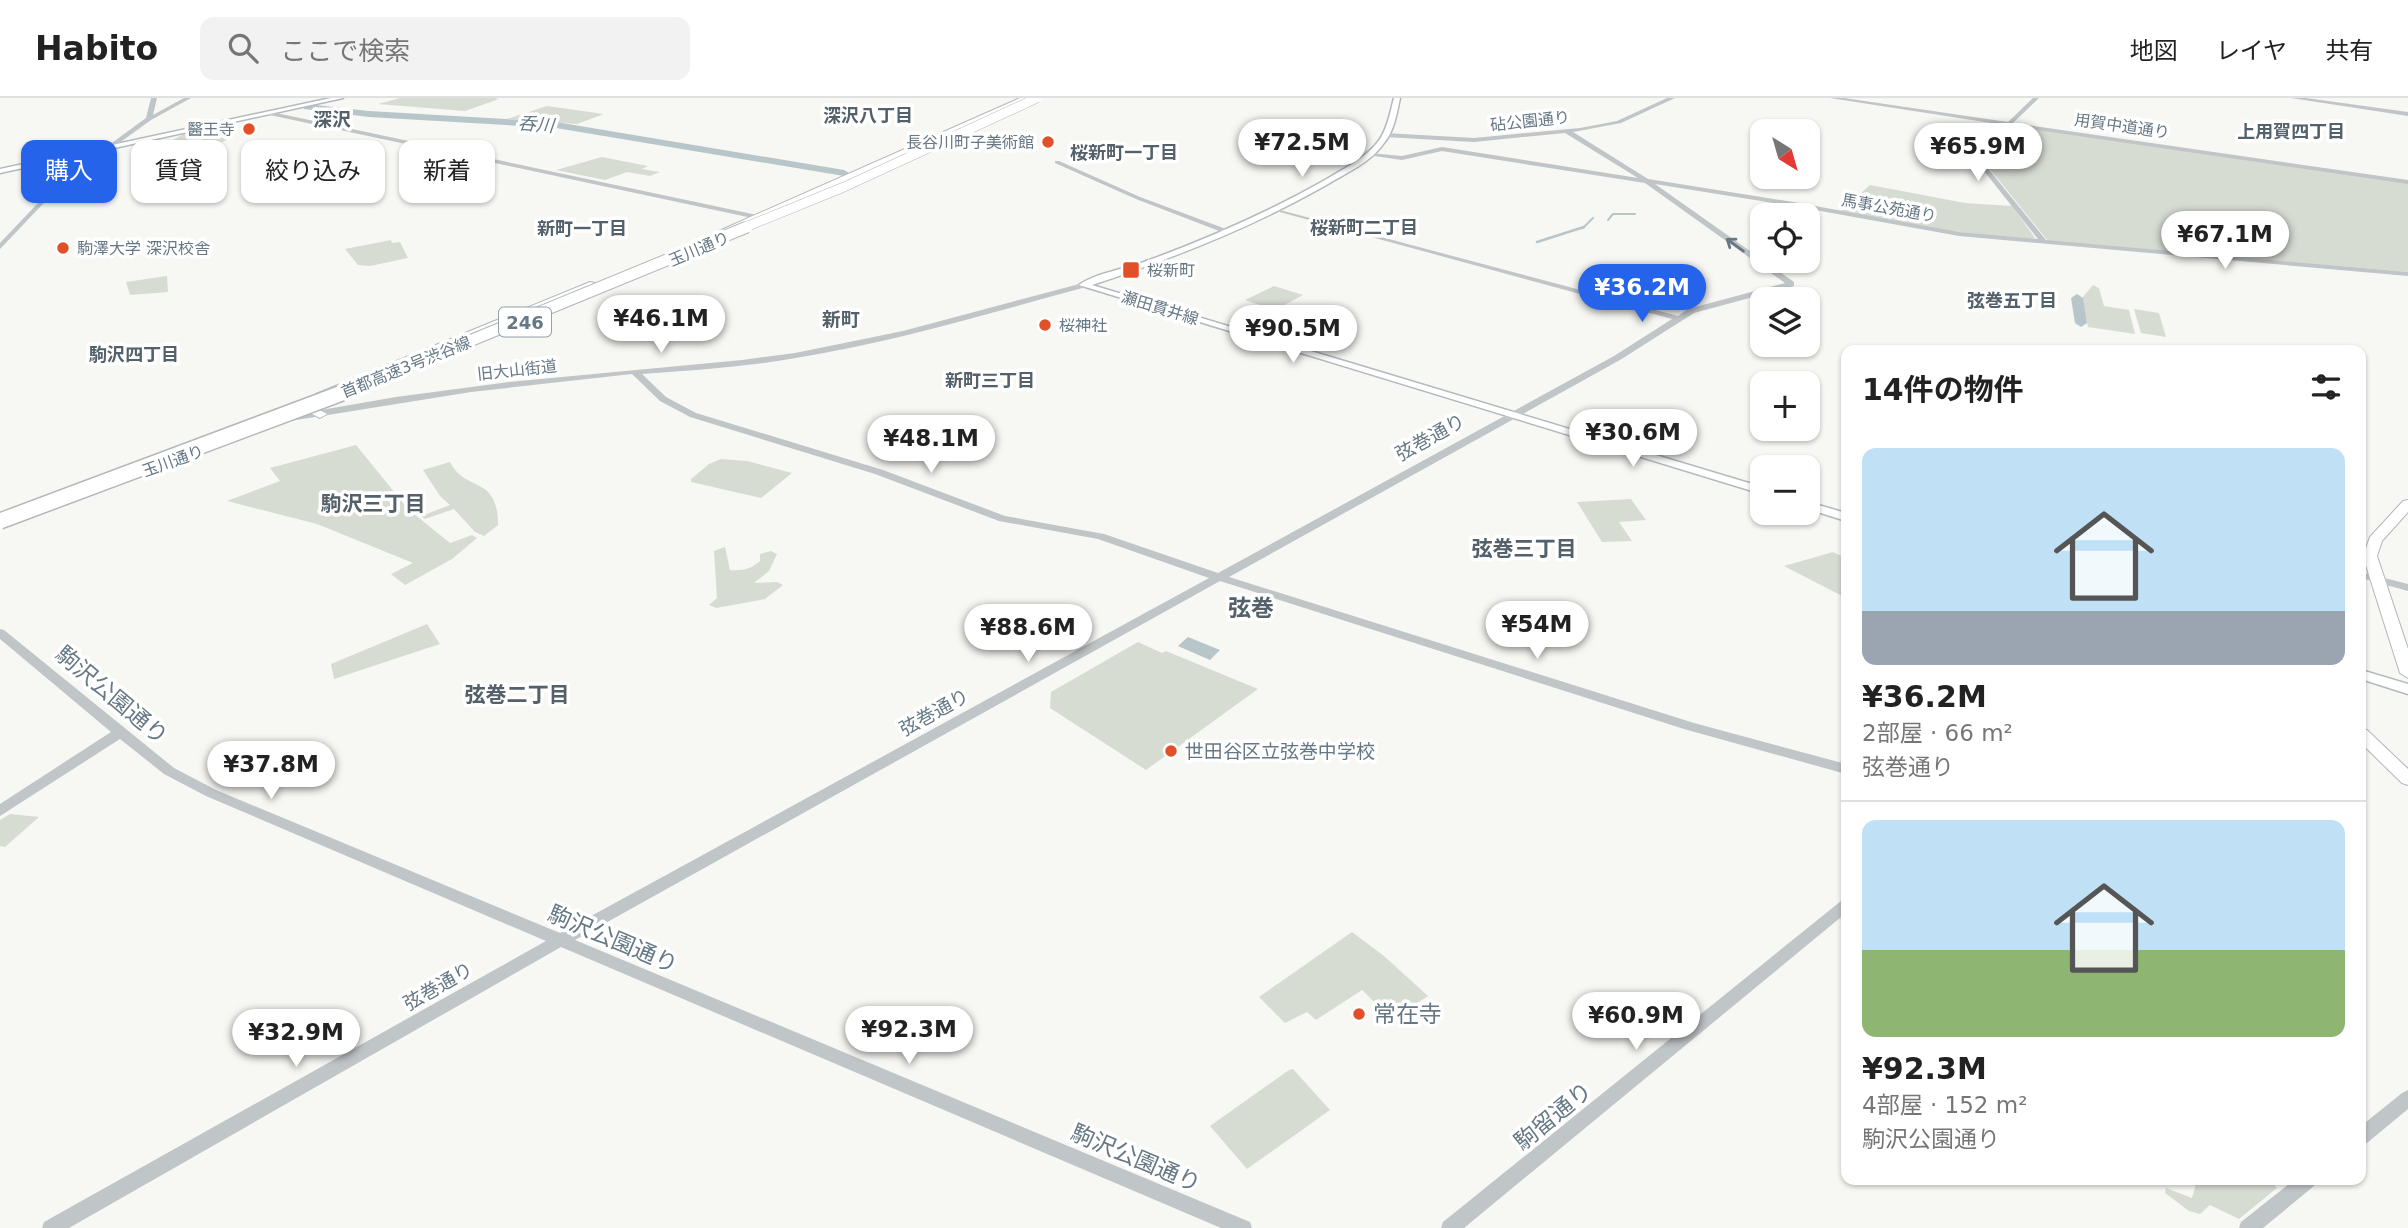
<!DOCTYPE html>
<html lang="ja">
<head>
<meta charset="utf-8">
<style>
	body { margin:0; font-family:"DejaVu Sans","Noto Sans JP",sans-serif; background:#f2f2f2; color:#222; height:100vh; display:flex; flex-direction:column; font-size:26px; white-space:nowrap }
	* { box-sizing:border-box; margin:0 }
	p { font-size:23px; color:#767676 }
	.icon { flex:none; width:38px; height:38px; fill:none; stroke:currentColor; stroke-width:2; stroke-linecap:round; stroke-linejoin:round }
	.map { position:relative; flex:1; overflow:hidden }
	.drawer { position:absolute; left:1841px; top:247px; width:525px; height:840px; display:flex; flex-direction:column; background:#fff; border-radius:14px; box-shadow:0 2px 5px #0004 }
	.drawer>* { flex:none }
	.top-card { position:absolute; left:21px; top:42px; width:665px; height:63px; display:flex; gap:14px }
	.needle { width:46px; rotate:143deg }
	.tools { position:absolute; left:1750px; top:21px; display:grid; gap:14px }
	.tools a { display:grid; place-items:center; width:70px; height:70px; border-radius:14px; background:#fff; box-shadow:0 2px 5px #0004; font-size:35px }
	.price { position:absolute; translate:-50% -60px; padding:0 16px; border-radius:24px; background:#fff; color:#222; font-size:23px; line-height:46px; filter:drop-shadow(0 2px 4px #0008) }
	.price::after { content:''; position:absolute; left:50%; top:42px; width:21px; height:16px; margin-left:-10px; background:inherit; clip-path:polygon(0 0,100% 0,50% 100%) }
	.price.current { background:#2563eb; color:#fff }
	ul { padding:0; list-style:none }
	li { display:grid; align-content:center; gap:14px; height:371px; padding:0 21px }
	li+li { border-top:2px solid #e0e0e0 }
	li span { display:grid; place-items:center; height:217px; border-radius:14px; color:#555 }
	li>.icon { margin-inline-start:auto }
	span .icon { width:126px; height:126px; fill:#fffc; stroke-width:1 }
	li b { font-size:30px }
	h2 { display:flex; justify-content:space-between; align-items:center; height:84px; padding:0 21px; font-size:30px }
	.pill { padding:0 24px; border-radius:14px; background:#fff; box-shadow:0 2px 5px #0004; font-size:24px; line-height:63px }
	.pill.current { background:#2563eb; color:#fff }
	header { display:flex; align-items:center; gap:42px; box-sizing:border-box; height:98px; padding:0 35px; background:#fff; border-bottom:2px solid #e0e0e0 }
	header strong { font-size:33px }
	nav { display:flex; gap:38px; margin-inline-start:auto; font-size:24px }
	.search { width:490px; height:63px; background:#f2f2f2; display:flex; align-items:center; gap:18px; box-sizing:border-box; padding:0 24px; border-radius:14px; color:#767676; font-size:26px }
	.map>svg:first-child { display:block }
</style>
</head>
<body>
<header>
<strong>Habito</strong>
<div class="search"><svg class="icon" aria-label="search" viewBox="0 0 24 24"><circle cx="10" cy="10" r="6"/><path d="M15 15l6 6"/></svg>ここで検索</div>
<nav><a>地図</a><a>レイヤ</a><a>共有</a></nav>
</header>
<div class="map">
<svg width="2408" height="1130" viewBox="0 0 2408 1130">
	<rect width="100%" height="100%" fill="#f7f7f4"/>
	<path fill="#d7dcd3" d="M400,0H494L499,1L465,13L378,6Z
		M547,8L604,16L577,26L507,21Z
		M311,9L349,15L559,26L649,41L555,27L364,17L307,10Z
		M2020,29L2408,85V174L2048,143L1981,60L2010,30L2019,31Z
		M187,34H191L230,40L221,45H168Z
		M602,59L648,68L642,71L660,74L650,78L627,74L605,82L556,72Z
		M1870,87L1965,105L2012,108L2035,140L2029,142L1941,132L1841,113Z
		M391,142L392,145L400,144L408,160L370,168L358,167L345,151Z
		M167,178L168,194L130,197L126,184Z
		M2093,187L2099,190L2104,208L2129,212L2135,236L2088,229L2082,200Z
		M1274,188L1303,197L1275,212L1245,202Z
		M2134,211L2159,215L2166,239L2141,235Z
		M356,347L408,411L450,445L472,437L477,440L452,461L405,487L391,476L413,465L317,426L227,403L280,383L270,370Z
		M721,361L747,363L792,375L761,400L691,384V381L709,366Z
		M450,364C465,395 498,376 498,427L484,438L475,434L454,411L425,421L421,418L450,407L440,398L423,372Z
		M1631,401L1646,422L1619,424L1632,443L1602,444L1577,404Z
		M725,449L730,472C742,473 751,471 760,463V456L771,453L777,456L769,473L754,485L777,484L783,487L765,501L716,510L709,507L717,500L714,453Z
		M1833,454L1846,460V500L1784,468Z
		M427,526L440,546L334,581L331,566Z
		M1138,544L1162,555L1166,553L1258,591L1146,672L1050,610L1051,594Z
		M10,716L39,719L5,749L0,748V722Z
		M1352,834L1384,858L1428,898L1392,921L1362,892L1316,922L1307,914L1285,925L1259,899Z
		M1293,971L1330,1012L1247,1071L1210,1028L1289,972Z
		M2197,1082H2271L2277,1090L2239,1121L2210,1107L2200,1116L2189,1113L2165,1095L2166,1090L2192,1100Z"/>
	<path fill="#b8c5c9" d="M1188,539L1220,552L1210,562L1178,548Z"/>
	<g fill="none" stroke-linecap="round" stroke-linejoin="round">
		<path stroke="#b8c5c9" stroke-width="2" d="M1608,122L1613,116H1635
			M1583,130L1593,120"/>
		<path stroke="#b8c5c9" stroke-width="2.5" d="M1537,144L1584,129"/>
		<path fill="#b8c5c9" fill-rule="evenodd" d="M307,6L369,13L556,24L844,72L849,75L844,78L556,30L369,19L304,11V7Z
			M2077,196L2083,200L2087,225L2081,229L2075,225L2071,200Z"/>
		<defs>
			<path id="secondary" d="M331,0H343L0,75V71Z
				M1394,0H1400C1397,15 1394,33 1384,45C1371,64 1348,74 1328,86C1253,129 1174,160 1092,187L1762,389V396L1079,187C1096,175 1124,171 1144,164C1207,141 1267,115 1325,82C1343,71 1364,61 1377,45C1387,33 1390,15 1394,0Z
				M1808,404L1846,415V423L1808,411Z
				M2361,572L2408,586V596L2361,581Z"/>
			<path id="primary" d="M2408,402V414L2382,443L2377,458L2408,551V580L2400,575L2363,458L2370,439L2403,403Z
				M2361,631L2367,632L2408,671V687L2402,685L2361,645Z"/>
			<path id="trunk" d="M1020,0H1030L858,80L728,135L719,133Z
				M590,184L600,186L327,299L322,300L316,296Z
				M312,308L327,316L320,320L305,312Z"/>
		</defs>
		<use href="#secondary" stroke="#b3b9bd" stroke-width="3"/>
		<use href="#primary" stroke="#b2b7bb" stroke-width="2"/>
		<use href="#trunk" stroke="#b4b8bb" stroke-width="2"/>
		<path fill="#c0c5c8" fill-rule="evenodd" d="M151,0H157L153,17L184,0H191L151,22L61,87L0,151V145L57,85L146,20Z
			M1667,0H1675L1621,25L1573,34L1648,81L1793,104L1959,134L2038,141L1972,58L2004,27L1830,0H1844L2008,24L2033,0H2039L2013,25L2408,82V86L2010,28L1978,58L2046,142L2408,174V178L1959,138L1793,108L1655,86L1794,184V188L1694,215L1620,262L1229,479L1694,625L1846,666V676L1684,631L1220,483L575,842L1250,1124L1252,1130H1221L561,849L69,1130H42L44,1124L546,843L206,698L164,676L120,641L0,718V706L111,634L0,541V531L4,532L174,670L216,692L560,835L1209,480L1098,441L999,423L875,376L690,319L660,303L632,276L471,294L284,324L279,321L281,319L396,299L509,284L742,262L795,255L903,233L1083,185H1086V189C990,215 894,244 796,260C745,269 693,272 642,276L666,299L696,315L883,372L1005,418L1104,436L1218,475L1614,258L1672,221L1276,113V111L1678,218L1688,211L1785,185L1645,85L1442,53L1402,62L1367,57L1370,55L1402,58L1442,49L1638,80L1565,35L1474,44L1385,39L1382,37L1385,35L1474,40L1580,30L1617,23Z
			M2291,0H2306L2408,14V18Z
			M267,13L757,117L760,119L757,121L265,16Z
			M1055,63H1059L1140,99L1234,134L1227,136L1136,101L1055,65Z
			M2361,474L2408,486V493L2361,480Z
			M1846,801V815L1464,1130H1441L1443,1124L1841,803Z
			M2408,992V1011L2367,1045L2361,1047V1028L2402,995Z
			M2294,1082H2316L2314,1088L2263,1130H2239L2241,1124Z"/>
		<use href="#secondary" fill="#fff" fill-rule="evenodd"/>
		<use href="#primary" fill="#fff" fill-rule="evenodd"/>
		<use href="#trunk" fill="#fff" fill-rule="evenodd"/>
		<defs>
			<path id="motorway-bridge-far2" d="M743,130L844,89L1037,0"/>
			<path id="motorway-bridge-far1" d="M338,297L747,129"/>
			<path id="motorway-bridge" d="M0,423L342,295"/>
		</defs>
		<use href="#motorway-bridge-far2" stroke="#b4b8bb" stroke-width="10" stroke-linecap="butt"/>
		<use href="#motorway-bridge-far1" stroke="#b4b8bb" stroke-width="13" stroke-linecap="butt"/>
		<use href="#motorway-bridge" stroke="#b4b8bb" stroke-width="18" stroke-linecap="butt"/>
		<use href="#motorway-bridge-far2" stroke="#fff" stroke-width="9"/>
		<use href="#motorway-bridge-far1" stroke="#fff" stroke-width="11"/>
		<use href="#motorway-bridge" stroke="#fff" stroke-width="15"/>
	</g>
	<defs><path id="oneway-shaft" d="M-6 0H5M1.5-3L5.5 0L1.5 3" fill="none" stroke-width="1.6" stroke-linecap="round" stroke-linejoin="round" transform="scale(1.75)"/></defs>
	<use stroke="#667885" href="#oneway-shaft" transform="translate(1735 147) rotate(-144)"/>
	<g fill="#e25029" stroke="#fff" stroke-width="2.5">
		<circle cx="249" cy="31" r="7"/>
		<circle cx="1048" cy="44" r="7"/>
		<circle cx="63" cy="150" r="7"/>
		<rect x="1122" y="163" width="18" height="18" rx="3.5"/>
		<circle cx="1045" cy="227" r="7"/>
		<circle cx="1171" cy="653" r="7"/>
		<circle cx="1359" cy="916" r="7"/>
	</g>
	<g text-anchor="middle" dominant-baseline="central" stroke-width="7" stroke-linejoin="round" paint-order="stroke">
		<g font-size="16" fill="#667885" stroke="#fff">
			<text transform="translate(1530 23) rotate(-6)">砧公園通り</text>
			<text transform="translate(2122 28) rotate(8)">用賀中道通り</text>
			<text transform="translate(1889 110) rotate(10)">馬事公苑通り</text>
			<text transform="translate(699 151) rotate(-23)">玉川通り</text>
			<text transform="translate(1160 210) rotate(17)">瀬田貫井線</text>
			<text transform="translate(406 269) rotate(-22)">首都高速3号渋谷線</text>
			<text transform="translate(517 272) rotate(-6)">旧大山街道</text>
			<text transform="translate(173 363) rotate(-20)">玉川通り</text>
		</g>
		<g font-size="16" fill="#667885" stroke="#fff" text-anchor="start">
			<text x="235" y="31" text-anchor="end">醫王寺</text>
			<text x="1034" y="44" text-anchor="end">長谷川町子美術館</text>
			<text x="77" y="150">駒澤大学 深沢校舎</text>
			<text x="1147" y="172">桜新町</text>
			<text x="1059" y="227">桜神社</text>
		</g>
		<g font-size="18" font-weight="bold" fill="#54616a" stroke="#fff">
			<text x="868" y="17">深沢八丁目</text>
			<text x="2291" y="33">上用賀四丁目</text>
			<text x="1124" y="54">桜新町一丁目</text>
			<text x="1364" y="129">桜新町二丁目</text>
			<text x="582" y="130">新町一丁目</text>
			<text x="2012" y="202">弦巻五丁目</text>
			<text x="134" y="256">駒沢四丁目</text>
			<text x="990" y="282">新町三丁目</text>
		</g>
		<g font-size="18" font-style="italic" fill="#627981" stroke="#fff">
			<text transform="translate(536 26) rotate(5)">呑川</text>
		</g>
		<rect fill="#fff" stroke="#94a0aa" stroke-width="2" x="499" y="209.5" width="52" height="29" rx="5"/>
		<g font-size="18" font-weight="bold" fill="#667885">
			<text x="525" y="224">246</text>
		</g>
		<g font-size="19" font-weight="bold" fill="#54616a" stroke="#fff">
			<text x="332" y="21">深沢</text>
			<text x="841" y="221">新町</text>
		</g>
		<g font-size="19" fill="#667885" stroke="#fff">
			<text transform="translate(1430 339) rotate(-29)">弦巻通り</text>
			<text transform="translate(934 614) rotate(-29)">弦巻通り</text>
			<text transform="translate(438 888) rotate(-30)">弦巻通り</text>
		</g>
		<g font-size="19" fill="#667885" stroke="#fff" text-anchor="start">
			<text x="1185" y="653">世田谷区立弦巻中学校</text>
		</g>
		<g font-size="21" font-weight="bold" fill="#54616a" stroke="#fff">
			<text x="373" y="406">駒沢三丁目</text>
			<text x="1524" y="451">弦巻三丁目</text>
			<text x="517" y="597">弦巻二丁目</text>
		</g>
		<g font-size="23" font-weight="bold" fill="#54616a" stroke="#fff">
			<text x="1251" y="510">弦巻</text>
		</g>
		<g font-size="23" fill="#667885" stroke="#fff">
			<text transform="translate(112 597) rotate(40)">駒沢公園通り</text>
			<text transform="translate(613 841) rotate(23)">駒沢公園通り</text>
			<text transform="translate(1553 1018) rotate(-39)">駒留通り</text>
			<text transform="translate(1136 1060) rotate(23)">駒沢公園通り</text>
		</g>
		<g font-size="23" fill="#667885" stroke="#fff" text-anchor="start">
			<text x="1373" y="916">常在寺</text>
		</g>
	</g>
</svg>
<div class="tools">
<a><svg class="needle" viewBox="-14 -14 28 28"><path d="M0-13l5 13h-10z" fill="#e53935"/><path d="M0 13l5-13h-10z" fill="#767676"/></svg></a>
<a><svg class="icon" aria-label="locate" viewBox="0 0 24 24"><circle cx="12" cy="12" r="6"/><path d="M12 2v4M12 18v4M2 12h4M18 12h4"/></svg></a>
<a><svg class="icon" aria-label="layers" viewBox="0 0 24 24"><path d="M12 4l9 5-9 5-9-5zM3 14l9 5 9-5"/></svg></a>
<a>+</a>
<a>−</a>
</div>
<b class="price" style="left:1302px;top:81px">¥72.5M</b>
<b class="price" style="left:1978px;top:85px">¥65.9M</b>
<b class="price" style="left:2225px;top:173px">¥67.1M</b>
<b class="price current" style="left:1642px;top:226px">¥36.2M</b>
<b class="price" style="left:661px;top:257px">¥46.1M</b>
<b class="price" style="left:1293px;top:267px">¥90.5M</b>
<b class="price" style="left:1633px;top:371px">¥30.6M</b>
<b class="price" style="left:931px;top:377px">¥48.1M</b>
<b class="price" style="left:1537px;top:563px">¥54M</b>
<b class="price" style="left:1028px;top:566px">¥88.6M</b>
<b class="price" style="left:271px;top:703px">¥37.8M</b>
<b class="price" style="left:1636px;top:954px">¥60.9M</b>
<b class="price" style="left:909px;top:968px">¥92.3M</b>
<b class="price" style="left:296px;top:971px">¥32.9M</b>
<div class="top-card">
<a class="pill current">購入</a>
<a class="pill">賃貸</a>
<a class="pill">絞り込み</a>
<a class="pill">新着</a>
</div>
<section class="drawer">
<h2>14件の物件<svg class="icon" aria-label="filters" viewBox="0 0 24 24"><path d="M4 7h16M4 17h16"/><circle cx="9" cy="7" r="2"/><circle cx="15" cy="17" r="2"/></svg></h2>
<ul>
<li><span style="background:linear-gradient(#bfe0f5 75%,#9aa5b1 0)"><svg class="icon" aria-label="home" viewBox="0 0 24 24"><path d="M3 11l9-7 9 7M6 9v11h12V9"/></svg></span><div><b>¥36.2M</b><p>2部屋 · 66 m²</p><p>弦巻通り</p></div></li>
<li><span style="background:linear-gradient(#bfe0f5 60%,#8fb573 0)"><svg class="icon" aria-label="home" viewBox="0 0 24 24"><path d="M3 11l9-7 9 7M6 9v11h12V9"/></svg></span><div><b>¥92.3M</b><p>4部屋 · 152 m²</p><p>駒沢公園通り</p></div></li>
</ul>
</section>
</div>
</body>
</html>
